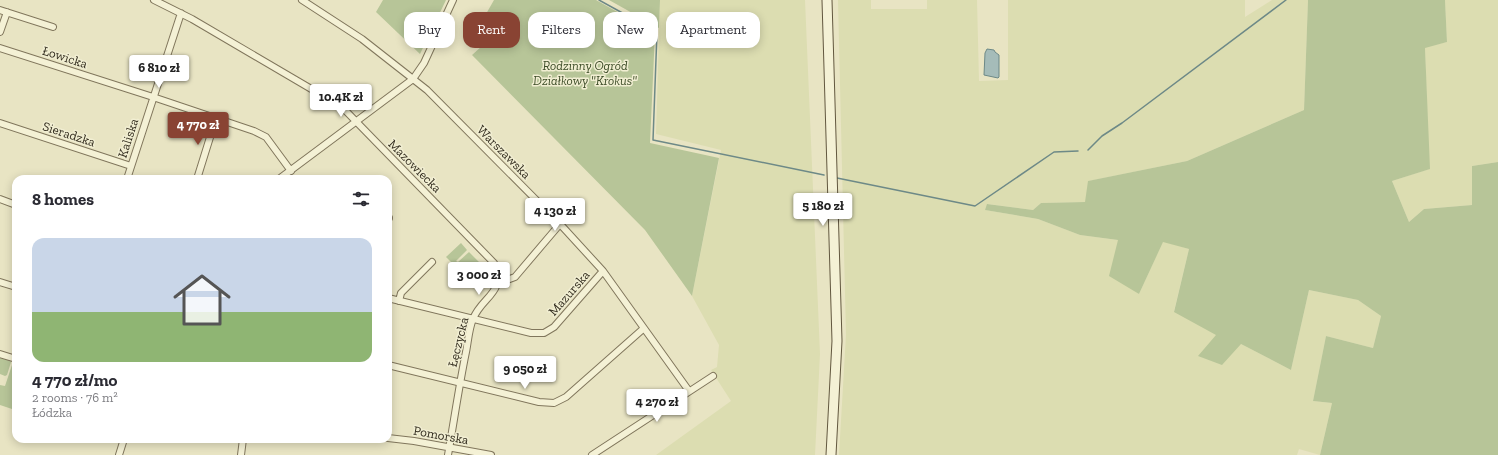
<!DOCTYPE html>
<html lang="en">
<head>
<meta charset="utf-8">
<style>
	body { margin:0; font-family:"Zilla Slab",serif; background:#f2f2f3; color:#2b2b33; height:100vh; display:flex; flex-direction:column; font-size:15px; white-space:nowrap }
	* { box-sizing:border-box; margin:0 }
	p { font-size:13px; color:#7c7c81 }
	.icon { flex:none; width:22px; height:22px; fill:none; stroke:currentColor; stroke-width:2; stroke-linecap:round; stroke-linejoin:round }
	.map { position:relative; flex:1; overflow:hidden }
	.drawer { position:absolute; left:12px; top:175px; width:380px; height:268px; display:flex; flex-direction:column; background:#fff; border-radius:12px; box-shadow:0 2px 10px #0003 }
	.drawer>* { flex:none }
	.guide { position:absolute; left:404px; top:12px; width:380px; height:36px; display:flex; gap:8px }
	.price { position:absolute; translate:-50% -34px; padding:0 9px; border-radius:4px; background:#fff; color:#222; font-size:13px; line-height:26px; filter:drop-shadow(0 1px 2px #0008) }
	.price::after { content:''; position:absolute; left:50%; top:24px; width:12px; height:9px; margin-left:-6px; background:inherit; clip-path:polygon(0 0,100% 0,50% 100%) }
	.price.current { background:#894333; color:#fff }
	ul { padding:0; list-style:none }
	li { display:grid; align-content:center; gap:8px; height:212px; padding:0 20px }
	li+li { border-top:1px solid #e1e1e2 }
	li span { display:grid; place-items:center; height:124px; border-radius:12px; color:#555 }
	li>.icon { margin-inline-start:auto }
	span .icon { width:72px; height:72px; fill:#fffc; stroke-width:1 }
	li b { font-size:17px }
	h2 { display:flex; justify-content:space-between; align-items:center; height:48px; padding:0 20px; font-size:17px }
	.tag { padding:0 14px; border-radius:12px; background:#fff; box-shadow:0 2px 10px #0003; font-size:14px; line-height:36px }
	.tag.current { background:#894333; color:#fff }
	.map>svg:first-child { display:block }
</style>
</head>
<body>
<div class="map">
<svg width="1498" height="455" viewBox="0 0 1498 455">
	<rect width="100%" height="100%" fill="#e8e4c3"/>
	<path fill="#dcddb1" d="M660,0H805L820,354L815,455H656L731,401L711,370L717,367L719,345L692,296L721,150L656,134Z
		M838,0H871V9H927V0H977L979,81L1008,80V0H1245V17L1272,0H1308L1304,110L1187,161L1089,181L1086,202L1041,203L1033,210L988,204L985,210L1038,219L1080,235L1118,240L1139,294L1163,241L1189,249L1174,311L1241,344L1291,370L1309,290L1358,300L1381,316L1373,348L1326,336L1313,401L1332,403L1320,455L1299,449L1297,455H839L846,335Z
		M1445,0H1498V162L1472,166V205L1424,209L1409,222L1392,181L1429,169L1425,47L1447,42Z"/>
	<path fill="#b7c598" d="M383,0H446L420,54L376,12Z
		M494,0H596L655,33L650,143L719,158L692,296L645,230L472,55L501,29L486,14Z
		M609,0H660L659,28Z
		M1308,0H1445L1447,42L1425,48L1430,169L1392,181L1409,222L1424,209L1472,205V166L1498,162V455H1320L1332,403L1313,401L1326,336L1373,348L1381,316L1358,300L1309,290L1291,370L1241,344L1222,365L1198,356L1216,335L1174,312L1189,249L1163,242L1139,294L1109,276L1118,240L1080,235L1038,219L985,210L987,204L1033,210L1041,203L1085,202L1088,181L1187,161L1304,110Z
		M461,243L467,250L456,261L458,262L469,252L484,267L486,283L479,290L446,257Z
		M0,357L10,360L11,362L7,375L5,376L0,374Z
		M13,362H16V404H14L12,409L0,405V385L5,386Z"/>
	<path fill="#a5bcb9" stroke="#6d8987" d="M987,49L994,50L995,52L999,55V77L998,78L984,75L985,53Z"/>
	<g fill="none" stroke-linecap="round" stroke-linejoin="round">
		<path stroke="#6d8987" stroke-width="1.5" d="M599,0L657,32L653,140L824,175
			M1088,150L1102,136L1122,123L1286,0
			M837,178L975,206L1054,152L1078,151"/>
		<defs>
			<path id="street" d="M154,0L192,19L342,107L494,263C507,293 482,296 473,319C469,328 468,342 466,352C459,386 454,421 448,455
				M302,0L362,39L427,90L560,224L603,271L689,391
				M0,10L53,27
				M0,32L7,12
				M0,48L153,97L254,131L266,137L291,171
				M0,123L131,166
				M127,179L181,13
				M197,179L216,118
				M279,179L413,79L424,63L453,0
				M0,199L16,205
				M388,218H389
				M498,279L507,280L515,277L560,224
				M0,282L16,287
				M388,298L531,333H544L554,327L603,271
				M399,301L401,293L432,262
				M0,354L16,359
				M388,365L539,402L554,403L566,397L643,329
				M388,438L414,441L491,455
				M119,455L124,439
				M241,455L243,439
				M592,455L713,376"/>
			<path id="secondary" d="M827,0L837,341L831,455"/>
		</defs>
		<use href="#street" stroke="#80765c" stroke-width="8"/>
		<use href="#secondary" stroke="#62573f" stroke-width="11"/>
		<use href="#street" stroke="#f4f1d5" stroke-width="6"/>
		<use href="#secondary" stroke="#f4f1d5" stroke-width="9"/>
	</g>
	<g text-anchor="middle" dominant-baseline="central" stroke-width="3" stroke-linejoin="round" paint-order="stroke">
		<g font-size="13" fill="#322c1e" stroke="#f1eed2">
			<text transform="translate(65 57) rotate(18)">Łowicka</text>
			<text transform="translate(69 134) rotate(18)">Sieradzka</text>
			<text transform="translate(128 138) rotate(-72)">Kaliska</text>
			<text transform="translate(504 152) rotate(45)">Warszawska</text>
			<text transform="translate(415 166) rotate(45)">Mazowiecka</text>
			<text transform="translate(569 293) rotate(-49)">Mazurska</text>
			<text transform="translate(458 342) rotate(-76)">Łęczycka</text>
			<text transform="translate(441 435) rotate(10)">Pomorska</text>
		</g>
		<g font-size="13" font-style="italic" fill="#3c4c27" stroke="#f1eed2">
			<text x="585" y="65">Rodzinny Ogród<tspan x="585" dy="15">Działkowy "Krokus"</tspan></text>
		</g>
	</g>
</svg>
<b class="price" style="left:159px;top:89px">6 810 zł</b>
<b class="price" style="left:341px;top:118px">10.4K zł</b>
<b class="price current" style="left:198px;top:146px">4 770 zł</b>
<b class="price" style="left:823px;top:227px">5 180 zł</b>
<b class="price" style="left:555px;top:232px">4 130 zł</b>
<b class="price" style="left:479px;top:296px">3 000 zł</b>
<b class="price" style="left:525px;top:390px">9 050 zł</b>
<b class="price" style="left:657px;top:423px">4 270 zł</b>
<div class="guide">
<a class="tag">Buy</a>
<a class="tag current">Rent</a>
<a class="tag">Filters</a>
<a class="tag">New</a>
<a class="tag">Apartment</a>
</div>
<section class="drawer">
<h2>8 homes<svg class="icon" aria-label="filters" viewBox="0 0 24 24"><path d="M4 7h16M4 17h16"/><circle cx="9" cy="7" r="2"/><circle cx="15" cy="17" r="2"/></svg></h2>
<ul>
<li><span style="background:linear-gradient(#c9d6e8 60%,#8fb573 0)"><svg class="icon" aria-label="home" viewBox="0 0 24 24"><path d="M3 11l9-7 9 7M6 9v11h12V9"/></svg></span><div><b>4 770 zł/mo</b><p>2 rooms · 76 m²</p><p>Łódzka</p></div></li>
</ul>
</section>
</div>
</body>
</html>
